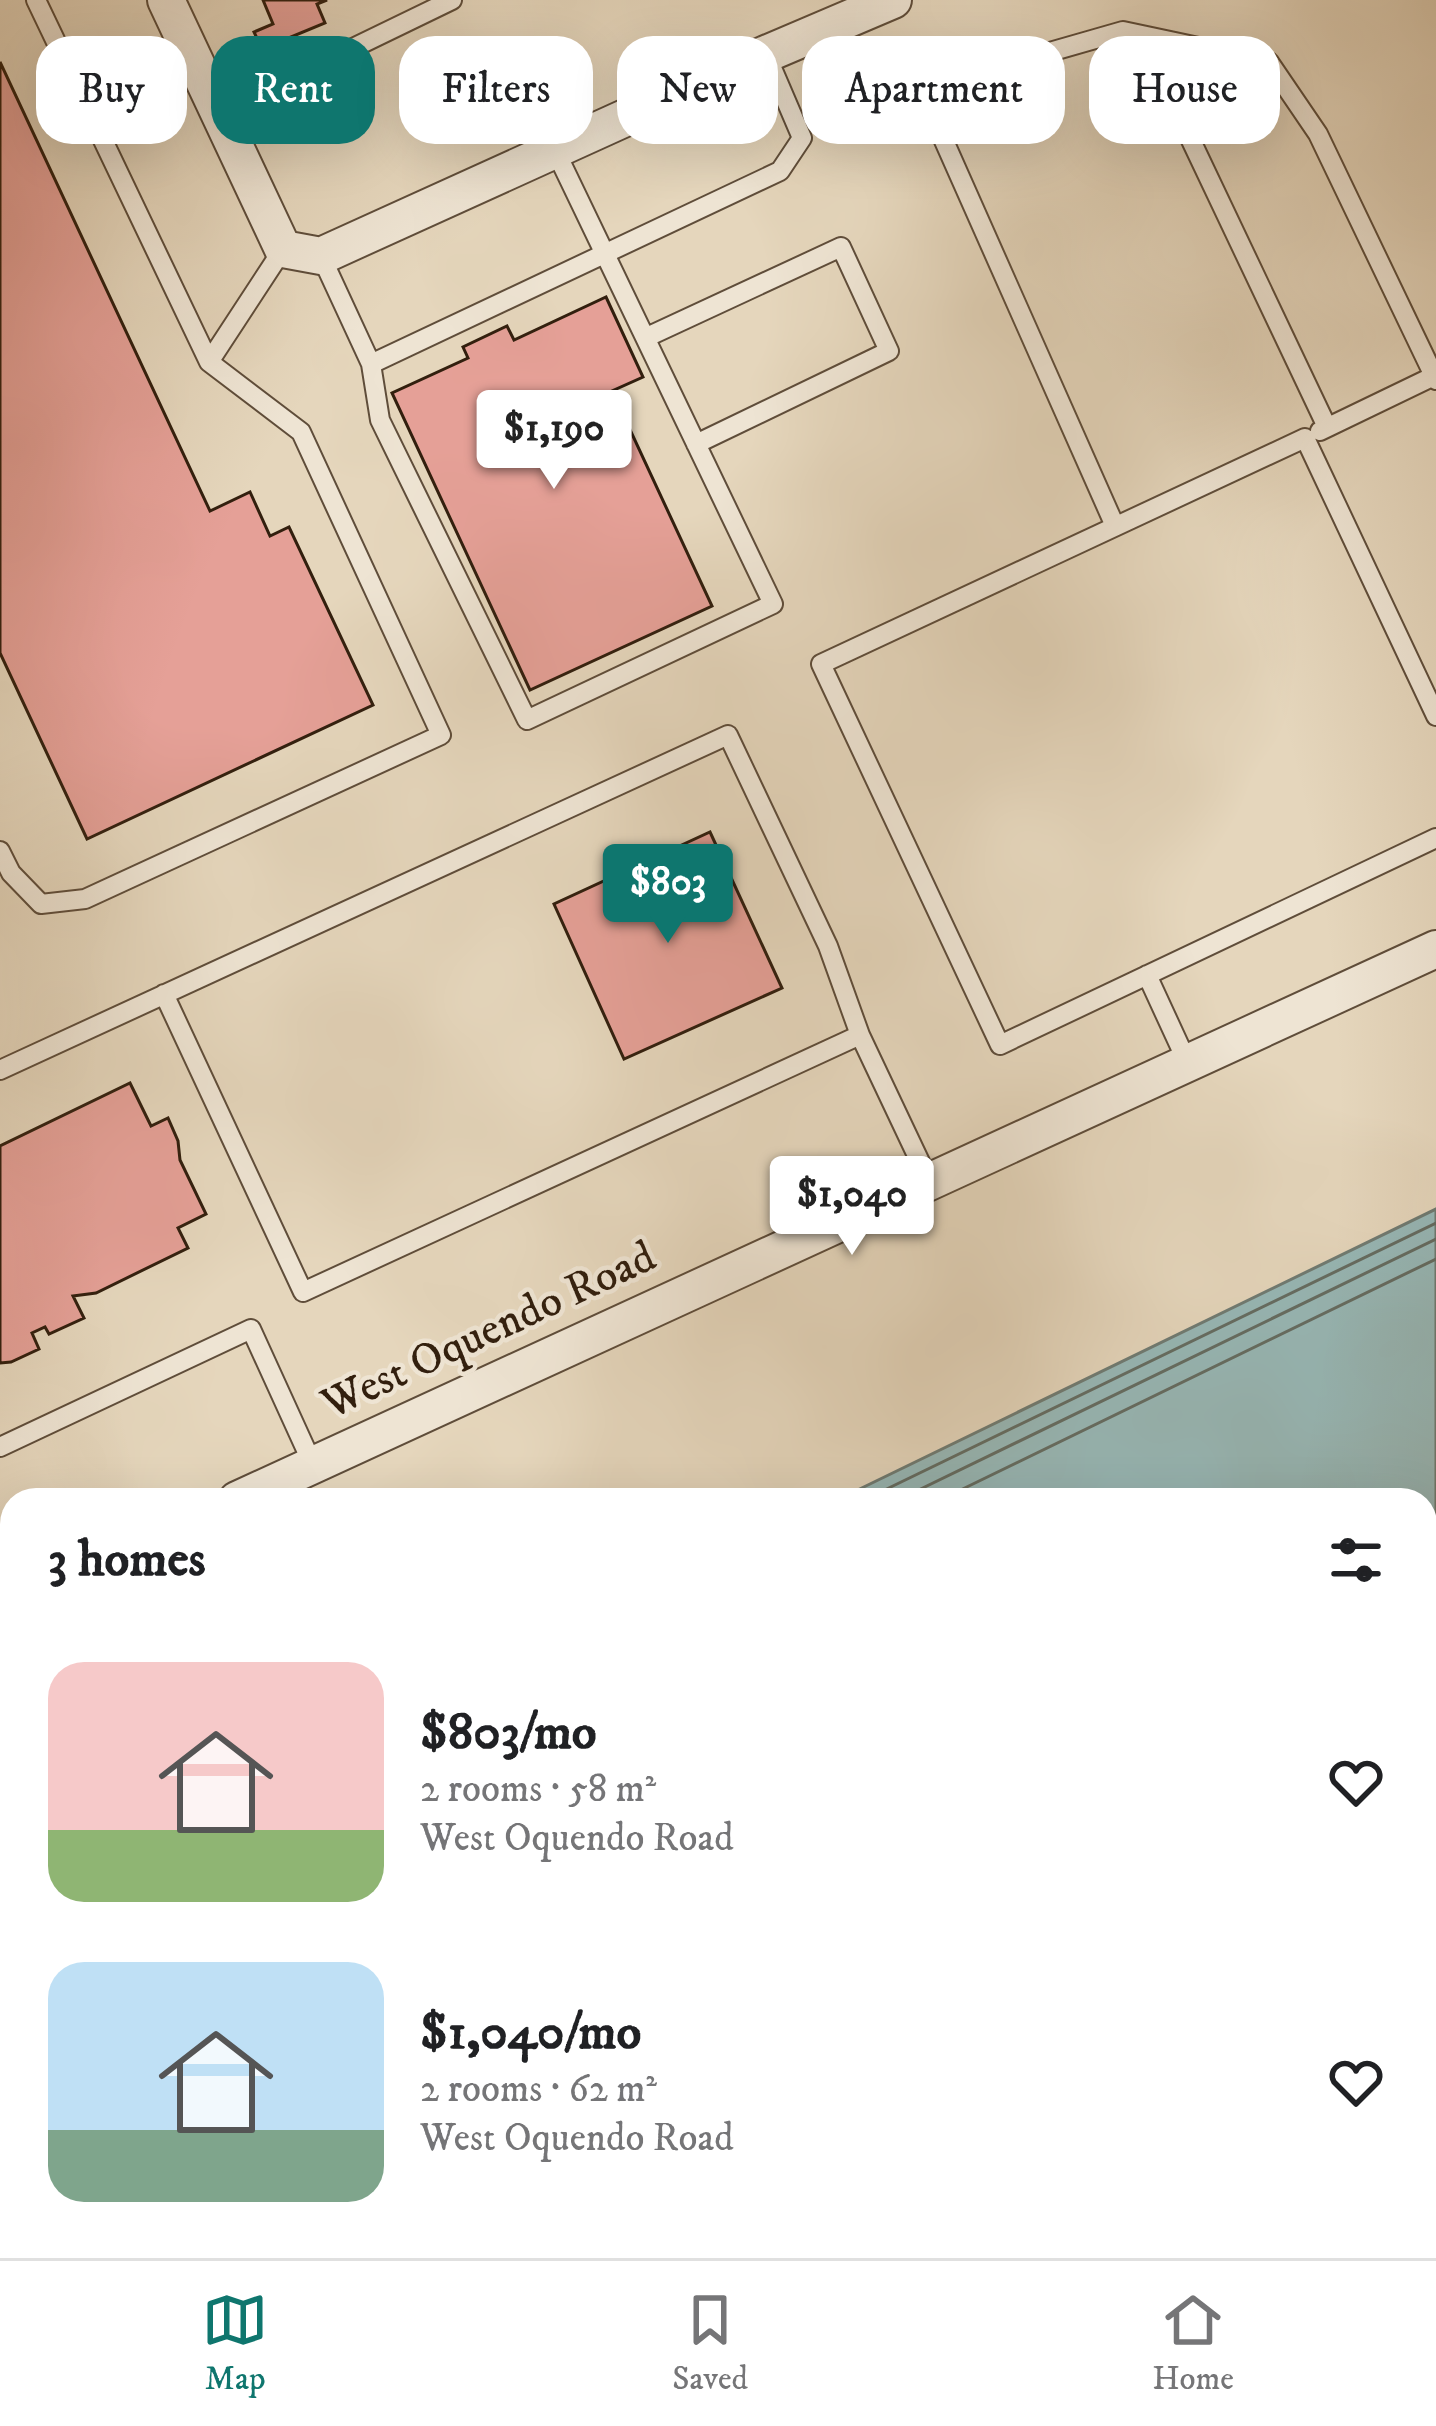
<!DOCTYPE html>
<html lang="en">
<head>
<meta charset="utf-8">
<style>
	body { margin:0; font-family:"IM FELL DW Pica",serif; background:#f2f2f2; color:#202124; height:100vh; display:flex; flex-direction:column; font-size:45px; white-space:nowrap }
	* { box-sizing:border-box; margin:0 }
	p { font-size:39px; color:#757577 }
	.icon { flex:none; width:66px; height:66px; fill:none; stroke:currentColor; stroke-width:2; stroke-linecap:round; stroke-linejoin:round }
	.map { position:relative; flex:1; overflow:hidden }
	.drawer { position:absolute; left:0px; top:1488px; width:1437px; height:771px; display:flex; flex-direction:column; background:#fff; border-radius:36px 36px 0 0; box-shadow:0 12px 48px #0002 }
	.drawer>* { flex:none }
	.banner { position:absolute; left:36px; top:36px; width:1365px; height:108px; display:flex; gap:24px }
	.price { position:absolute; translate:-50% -102px; padding:0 27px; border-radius:12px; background:#fff; color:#222; font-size:39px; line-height:78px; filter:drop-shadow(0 3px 6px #0008) }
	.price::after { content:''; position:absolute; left:50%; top:72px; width:36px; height:27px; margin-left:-18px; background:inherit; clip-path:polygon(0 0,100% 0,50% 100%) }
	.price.current { background:#0f766e; color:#fff }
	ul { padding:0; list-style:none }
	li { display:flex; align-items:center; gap:36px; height:300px; padding:0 48px }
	li span { display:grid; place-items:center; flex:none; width:336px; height:240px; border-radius:36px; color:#555 }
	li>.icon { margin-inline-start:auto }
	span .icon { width:144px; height:144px; fill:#fffc; stroke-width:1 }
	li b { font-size:51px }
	h2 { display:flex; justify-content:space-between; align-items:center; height:144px; padding:0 48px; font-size:51px }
	.pill { padding:0 42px; border-radius:36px; background:#fff; box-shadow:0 12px 48px #0002; font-size:42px; line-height:108px }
	.pill.current { background:#0f766e; color:#fff }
	.tabs { display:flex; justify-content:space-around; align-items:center; height:168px; border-top:3px solid #e0e0e0; background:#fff; font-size:33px; color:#757577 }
	.tabs a { display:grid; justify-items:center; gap:6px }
	.tabs .current { color:#0f766e }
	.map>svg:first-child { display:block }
</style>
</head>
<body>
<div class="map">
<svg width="1436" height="2258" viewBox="0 0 1436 2258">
	<rect width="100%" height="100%" fill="#e5d6bc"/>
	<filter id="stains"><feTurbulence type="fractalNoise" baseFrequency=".00167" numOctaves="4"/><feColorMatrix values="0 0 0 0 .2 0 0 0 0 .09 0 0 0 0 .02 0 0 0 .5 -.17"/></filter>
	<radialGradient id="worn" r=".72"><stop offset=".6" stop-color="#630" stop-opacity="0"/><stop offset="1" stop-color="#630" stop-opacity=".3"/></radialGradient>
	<path fill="#97b8b7" stroke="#6f7b73" stroke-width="3" d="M1436,1209V2258H0V1906L12,1900V2247H1425V1500H837Z"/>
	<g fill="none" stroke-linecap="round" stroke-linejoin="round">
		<path stroke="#646c62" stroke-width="3" d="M864,1500L1436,1223
			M898,1500L1436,1239
			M940,1500L1436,1259"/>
	</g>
	<path fill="#e5a097" stroke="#321f0e" stroke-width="3" d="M263,0H327L317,4L325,23L262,49L254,32L273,24Z
		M0,62L210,511L250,492L270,536L289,527L373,705L87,839L0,653Z
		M606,297L643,377L612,391L712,606L530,690L392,393L468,358L463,347L507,326L514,340Z
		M710,832L782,988L624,1059L554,904Z
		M130,1083L151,1126L168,1118L178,1141L180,1160L206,1214L178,1228L188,1248L96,1293L73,1296L84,1318L49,1334L45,1327L32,1333L39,1349L11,1362L0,1363V1146Z"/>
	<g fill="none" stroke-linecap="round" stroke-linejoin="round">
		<defs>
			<path id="lane" d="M1141,35L1327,427
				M219,113L452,0
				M321,256L371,364L780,171L802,138L766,54
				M647,337L841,247L889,351L696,444
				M209,362L283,249
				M371,364L380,420L527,720L773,604L555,150
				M1320,431L1434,376
				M1115,526L921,89L1123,31L1269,62L1318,134L1436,380
				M1436,716L1305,438L821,664L1000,1045L1436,838
				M0,851L11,873L41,904L85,899L441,735L301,432L209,362L36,0
				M1147,975L1188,1064
				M164,994L303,1292L860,1035
				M0,1070L728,735L828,946L860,1035L930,1183
				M0,1447L251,1329L313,1465"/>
			<path id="street" d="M166,0L283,249L321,256L766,54L893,0
				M237,1500L1436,949
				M0,1611L12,1605"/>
		</defs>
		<use href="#lane" stroke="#5f4d3a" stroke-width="22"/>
		<use href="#street" stroke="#5f4d3a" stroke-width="40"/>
		<use href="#lane" stroke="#eee4d3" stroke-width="18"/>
		<use href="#street" stroke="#eee4d3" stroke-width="36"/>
	</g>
	<g text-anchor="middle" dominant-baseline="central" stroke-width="9" stroke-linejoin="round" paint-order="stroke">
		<g font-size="45" fill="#321f0e" stroke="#eee4d3">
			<text transform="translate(489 1331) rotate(-25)">West Oquendo Road</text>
		</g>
	</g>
	<rect width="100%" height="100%" filter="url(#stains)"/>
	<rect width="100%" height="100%" fill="url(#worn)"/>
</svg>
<b class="price" style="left:554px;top:492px">$1,190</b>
<b class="price current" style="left:668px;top:946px">$803</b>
<b class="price" style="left:852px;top:1258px">$1,040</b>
<div class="banner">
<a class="pill">Buy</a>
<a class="pill current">Rent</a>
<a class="pill">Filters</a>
<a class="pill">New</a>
<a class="pill">Apartment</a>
<a class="pill">House</a>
</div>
<section class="drawer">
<h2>3 homes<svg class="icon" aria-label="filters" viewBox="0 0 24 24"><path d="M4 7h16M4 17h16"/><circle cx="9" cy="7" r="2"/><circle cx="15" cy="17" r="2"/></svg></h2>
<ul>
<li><span style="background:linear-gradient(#f6c9c9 70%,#8fb573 0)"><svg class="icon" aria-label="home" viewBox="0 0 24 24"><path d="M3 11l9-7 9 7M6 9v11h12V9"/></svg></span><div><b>$803/mo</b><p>2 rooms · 58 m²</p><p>West Oquendo Road</p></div><svg class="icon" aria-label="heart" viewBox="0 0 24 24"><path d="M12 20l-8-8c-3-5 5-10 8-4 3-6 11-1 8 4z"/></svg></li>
<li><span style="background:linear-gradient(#bfe0f5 70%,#7fa58c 0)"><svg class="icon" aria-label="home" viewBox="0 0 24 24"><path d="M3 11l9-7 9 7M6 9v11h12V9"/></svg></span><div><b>$1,040/mo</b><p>2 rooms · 62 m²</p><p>West Oquendo Road</p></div><svg class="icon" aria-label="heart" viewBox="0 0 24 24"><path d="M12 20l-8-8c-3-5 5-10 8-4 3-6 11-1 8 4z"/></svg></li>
</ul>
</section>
</div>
<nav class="tabs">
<a class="current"><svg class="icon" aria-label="map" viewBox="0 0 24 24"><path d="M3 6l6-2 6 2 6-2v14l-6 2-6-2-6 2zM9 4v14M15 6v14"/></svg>Map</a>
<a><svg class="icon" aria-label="saved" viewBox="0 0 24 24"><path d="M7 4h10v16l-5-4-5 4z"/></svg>Saved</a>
<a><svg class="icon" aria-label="home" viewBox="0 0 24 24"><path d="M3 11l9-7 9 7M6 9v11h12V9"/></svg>Home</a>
</nav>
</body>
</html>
